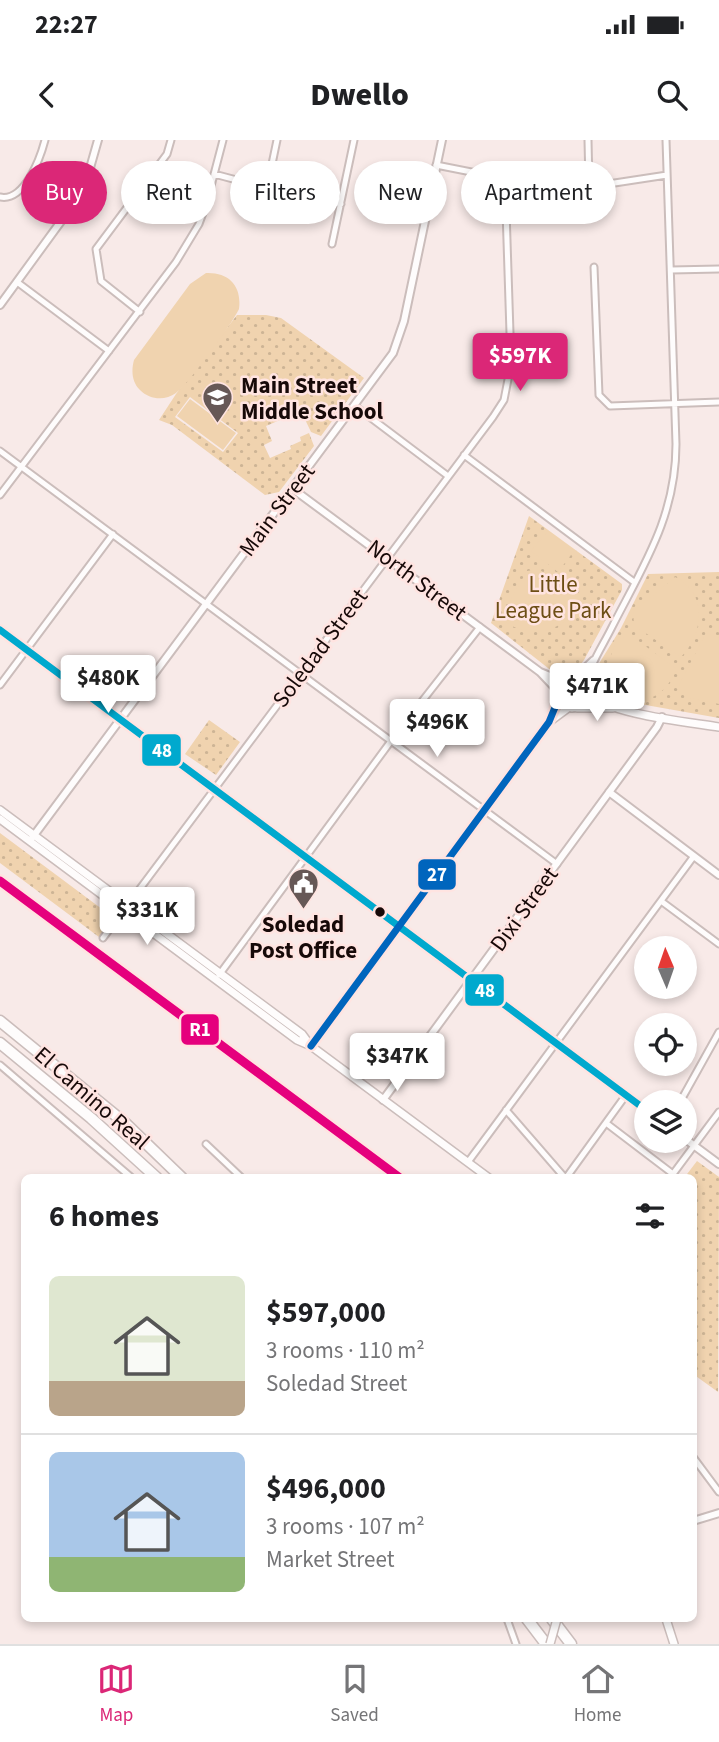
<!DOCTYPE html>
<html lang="en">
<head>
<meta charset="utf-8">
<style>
	body { margin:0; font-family:"Source Sans 3",sans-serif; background:#f2f2f2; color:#202124; height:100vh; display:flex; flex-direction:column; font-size:26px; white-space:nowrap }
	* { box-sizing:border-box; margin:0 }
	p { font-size:23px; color:#757577 }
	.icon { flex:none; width:38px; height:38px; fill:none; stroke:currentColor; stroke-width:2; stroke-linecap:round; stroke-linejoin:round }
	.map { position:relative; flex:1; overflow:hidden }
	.sheet { position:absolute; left:21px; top:1034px; width:676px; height:448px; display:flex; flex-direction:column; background:#fff; border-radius:10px; box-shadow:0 4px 10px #0003 }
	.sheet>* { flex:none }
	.top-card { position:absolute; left:21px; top:21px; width:677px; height:63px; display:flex; gap:14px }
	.needle { width:46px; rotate:358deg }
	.tools { position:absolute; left:634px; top:796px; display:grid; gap:14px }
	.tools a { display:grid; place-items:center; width:63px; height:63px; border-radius:50%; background:#fff; box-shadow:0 4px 10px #0003; font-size:35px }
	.price { position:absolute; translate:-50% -60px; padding:0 16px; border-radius:7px; background:#fff; color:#222; font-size:23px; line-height:46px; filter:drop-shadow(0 2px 4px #0008) }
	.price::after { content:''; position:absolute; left:50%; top:42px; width:21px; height:16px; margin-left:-10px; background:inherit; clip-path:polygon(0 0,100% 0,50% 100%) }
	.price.on { background:#db2777; color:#fff }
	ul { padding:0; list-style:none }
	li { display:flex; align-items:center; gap:21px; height:175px; padding:0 28px }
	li+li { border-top:2px solid #e0e0e0 }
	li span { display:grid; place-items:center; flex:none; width:196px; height:140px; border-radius:10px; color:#555 }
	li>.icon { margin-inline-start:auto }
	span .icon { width:84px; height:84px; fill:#fffc; stroke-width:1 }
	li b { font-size:30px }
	h2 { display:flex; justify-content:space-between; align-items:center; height:84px; padding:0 28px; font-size:30px }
	.pill { padding:0 24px; border-radius:32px; background:#fff; box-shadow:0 4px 10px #0003; font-size:24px; line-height:63px }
	.pill.on { background:#db2777; color:#fff }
	.status { display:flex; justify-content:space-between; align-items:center; height:49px; padding:0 35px; background:#fff; direction:ltr }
	.status svg { height:19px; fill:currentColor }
	header { display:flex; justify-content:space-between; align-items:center; height:91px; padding:0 28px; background:#fff; font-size:32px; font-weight:800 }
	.menu { display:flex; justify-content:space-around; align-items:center; height:98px; border-top:2px solid #e0e0e0; background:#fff; font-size:19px; color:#757577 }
	.menu a { display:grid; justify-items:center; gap:4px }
	.menu .on { color:#db2777 }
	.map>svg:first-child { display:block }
</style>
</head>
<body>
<div class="status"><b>22:27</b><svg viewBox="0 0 49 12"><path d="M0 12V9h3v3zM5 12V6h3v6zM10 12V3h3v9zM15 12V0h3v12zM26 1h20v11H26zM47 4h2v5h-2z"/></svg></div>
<header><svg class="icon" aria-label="back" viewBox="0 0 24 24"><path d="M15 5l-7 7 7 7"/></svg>Dwello<svg class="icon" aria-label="search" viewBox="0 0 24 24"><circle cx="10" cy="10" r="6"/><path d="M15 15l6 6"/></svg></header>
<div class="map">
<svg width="719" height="1504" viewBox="0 0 719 1504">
	<defs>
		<pattern id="grass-dots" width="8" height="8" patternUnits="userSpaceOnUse" patternTransform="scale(1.75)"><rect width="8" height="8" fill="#f0d3af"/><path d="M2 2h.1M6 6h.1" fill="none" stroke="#cdb495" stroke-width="1.8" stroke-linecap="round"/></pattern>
	</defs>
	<rect width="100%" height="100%" fill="#f8eae8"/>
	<path fill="url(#grass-dots)" fill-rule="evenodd" d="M237,175H266L281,178L364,238L321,296L311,292L301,271L266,286L272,301L264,305L270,318L291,309L290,306L301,301L300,297L309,293L314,306L279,352L265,355L172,285L159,280L176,254ZM190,257L238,293L223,312L175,277Z
		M529,376L622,444V450L584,520C576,531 567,539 553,532L491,483Z
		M719,432V578L623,561L606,560L593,549L592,538L595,530L621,488L648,434Z
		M209,580L240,602L216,635L185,614Z
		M0,693L114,778L99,797L0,723Z
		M697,1021L719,1037L718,1252L693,1234V1038H684Z"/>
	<path fill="#f0d3af" d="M206,133C229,132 242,146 239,169C232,184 188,245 176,253C165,261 150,260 140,250C132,242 131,231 134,220L190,144Z
		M190,259L236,293L223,310L177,276Z
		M548,391L574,411L558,432L531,411Z
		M539,429L577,458L578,467C558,495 527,500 500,478L527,431Z
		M675,437C709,453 703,495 681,517L638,488L634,484L633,472Z
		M706,493L719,498V564L685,557L679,545Z
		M630,495L677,529C659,567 639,562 603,555L598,552L615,504L618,499Z"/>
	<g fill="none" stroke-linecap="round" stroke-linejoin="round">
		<defs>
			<path id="minor" d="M588,0L589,45
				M436,25L542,46L608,44L667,35
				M214,34L267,48L341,64
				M267,48L277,0
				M0,57C24,62 40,19 45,0
				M332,104L354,0
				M594,127L599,255L610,266L719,262
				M671,130L719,129
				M17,142L109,211
				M140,172L101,141L96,109L167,14L171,0
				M355,266L448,336
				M0,311L557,724
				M464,315L634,442
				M0,355L176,122L199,84L206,65L223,0
				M574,538L593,520
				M0,545L113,394
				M586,548C589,525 601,509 611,489C643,426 676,377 676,304L666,0
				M661,761L719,804
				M103,798L493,277L504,260L511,224L505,39
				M219,835L391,601L480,487
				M0,925L132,1038
				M680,962L719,892
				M506,970L565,1038
				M606,983L673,1034
				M206,1004L242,1038
				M468,1022L694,716
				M566,1038L626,955
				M670,1038L719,972
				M693,1317L719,1352
				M507,1479L516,1504"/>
			<path id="tertiary" d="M0,165L78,58L86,42L98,0
				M293,349L540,532L557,550
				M0,490L646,970
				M540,532L562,541
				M609,652L719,735
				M32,698L393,213L404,181L442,0
				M383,960L657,587L662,577
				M684,998L719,1024
				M693,1381L719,1373"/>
			<path id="secondary" d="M557 553a15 15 0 1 1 30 0a15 15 0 1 1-30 0Z
				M587,552C605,574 689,582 719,587
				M577,568H613
				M549,582L568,568
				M0,670L302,894L310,905
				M0,679L297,900L311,906L489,1038
				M311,906L549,582L558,560
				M666,1479L674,1504"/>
			<path id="motorway" d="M0,881L125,983L182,1038
				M0,903L91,978L157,1038
				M527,1479L546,1504
				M552,1479L571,1504"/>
		</defs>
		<use href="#minor" stroke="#cbbdbb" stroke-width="9"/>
		<use href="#tertiary" stroke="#cbbdbb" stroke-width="10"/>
		<use href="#secondary" stroke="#cbbdbb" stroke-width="10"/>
		<use href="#motorway" stroke="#cbbdbb" stroke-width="13"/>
		<use href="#minor" stroke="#fefcfc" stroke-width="5"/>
		<use href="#tertiary" stroke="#fefcfc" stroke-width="6"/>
		<use href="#secondary" stroke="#fefcfc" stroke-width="7"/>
		<use href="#motorway" stroke="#fefcfc" stroke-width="10"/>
		<defs>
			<path id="secondary-bridge" d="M550,1504L557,1479"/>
		</defs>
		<use href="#secondary-bridge" stroke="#cbbdbb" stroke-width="10" stroke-linecap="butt"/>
		<use href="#secondary-bridge" stroke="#fefcfc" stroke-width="7"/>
		<defs>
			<path id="bus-1" d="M0,490L646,970"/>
			<path id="bus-2" d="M311,906L549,582L558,560"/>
		</defs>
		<use href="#bus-1" stroke="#ffe4e1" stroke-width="12"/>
		<use href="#bus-2" stroke="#ffe4e1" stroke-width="12"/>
		<use href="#bus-1" stroke="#00a9ce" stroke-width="7"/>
		<use href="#bus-2" stroke="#0065bd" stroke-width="7"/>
		<defs>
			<path id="rail-1" d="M0,741L400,1038"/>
		</defs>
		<use href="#rail-1" stroke="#ffe4e1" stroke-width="14"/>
		<use href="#rail-1" stroke="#e5007d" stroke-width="9"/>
	</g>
	<defs>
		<symbol id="school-pin" viewBox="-11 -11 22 30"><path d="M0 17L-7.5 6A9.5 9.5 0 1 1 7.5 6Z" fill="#665856" stroke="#ffe4e1"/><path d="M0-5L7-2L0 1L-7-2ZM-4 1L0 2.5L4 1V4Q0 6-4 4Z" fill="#fff"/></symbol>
		<symbol id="civic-pin" viewBox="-11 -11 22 30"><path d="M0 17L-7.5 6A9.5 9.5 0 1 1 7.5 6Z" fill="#665856" stroke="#ffe4e1"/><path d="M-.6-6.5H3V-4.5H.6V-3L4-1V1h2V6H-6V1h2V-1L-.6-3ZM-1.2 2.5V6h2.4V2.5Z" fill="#fff"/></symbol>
	</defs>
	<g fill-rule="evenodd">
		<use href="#school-pin" x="200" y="240" width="35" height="47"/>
		<use href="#civic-pin" x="286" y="726" width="35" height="47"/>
	</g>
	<circle fill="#170908" stroke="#ffe4e1" stroke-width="2.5" cx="380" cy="772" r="6"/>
	<g text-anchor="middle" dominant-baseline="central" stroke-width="5" stroke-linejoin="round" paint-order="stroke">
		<g font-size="23" font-weight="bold" fill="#170908" stroke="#ffe4e1" text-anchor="start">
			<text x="241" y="245">Main Street<tspan x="241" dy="26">Middle School</tspan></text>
			<text x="303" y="784" text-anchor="middle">Soledad<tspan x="303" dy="26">Post Office</tspan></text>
		</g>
		<g font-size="23" fill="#170908" stroke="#ffe4e1">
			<text transform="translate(277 370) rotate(-53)">Main Street</text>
			<text transform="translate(417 440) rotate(37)">North Street</text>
			<text transform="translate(320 508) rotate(-53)">Soledad Street</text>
			<text transform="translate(524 769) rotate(-54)">Dixi Street</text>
			<text transform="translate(92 958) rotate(41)">El Camino Real</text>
		</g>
		<g font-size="23" fill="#6d4e15" stroke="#ffe4e1">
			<text x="553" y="444">Little<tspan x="553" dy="26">League Park</tspan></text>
		</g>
	</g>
	<g stroke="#ffe4e1" stroke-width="2.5">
		<rect x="141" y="593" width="41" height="34" rx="7" fill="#00a9ce"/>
		<rect x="417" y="718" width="40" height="33" rx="7" fill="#0065bd"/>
		<rect x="464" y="833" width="41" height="34" rx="7" fill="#00a9ce"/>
		<rect x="180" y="873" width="40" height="33" rx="7" fill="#e5007d"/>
	</g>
	<g font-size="19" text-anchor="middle" font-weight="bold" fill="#fff">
		<text x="162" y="617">48</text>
		<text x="437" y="741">27</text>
		<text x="485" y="857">48</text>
		<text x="200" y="896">R1</text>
	</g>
</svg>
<div class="tools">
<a><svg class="needle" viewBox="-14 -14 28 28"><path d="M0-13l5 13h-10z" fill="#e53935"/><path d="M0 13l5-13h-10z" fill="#757577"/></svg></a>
<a><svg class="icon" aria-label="locate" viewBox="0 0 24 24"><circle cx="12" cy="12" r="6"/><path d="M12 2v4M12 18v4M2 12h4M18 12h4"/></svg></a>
<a><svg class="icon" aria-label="layers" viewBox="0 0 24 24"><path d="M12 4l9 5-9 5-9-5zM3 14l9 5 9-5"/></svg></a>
</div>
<b class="price on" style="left:520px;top:253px">$597K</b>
<b class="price" style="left:108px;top:575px">$480K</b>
<b class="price" style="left:597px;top:583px">$471K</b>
<b class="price" style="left:437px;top:619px">$496K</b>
<b class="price" style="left:147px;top:807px">$331K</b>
<b class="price" style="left:397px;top:953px">$347K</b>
<div class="top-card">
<a class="pill on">Buy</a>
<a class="pill">Rent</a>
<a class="pill">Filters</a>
<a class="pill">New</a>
<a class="pill">Apartment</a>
</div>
<section class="sheet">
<h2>6 homes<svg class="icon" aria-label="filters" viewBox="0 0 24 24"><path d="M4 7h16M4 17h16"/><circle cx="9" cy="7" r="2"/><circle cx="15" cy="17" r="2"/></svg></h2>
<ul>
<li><span style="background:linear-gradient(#dfe7d0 75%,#b9a48a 0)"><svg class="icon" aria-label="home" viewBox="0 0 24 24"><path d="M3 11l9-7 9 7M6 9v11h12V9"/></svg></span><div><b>$597,000</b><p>3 rooms · 110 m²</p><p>Soledad Street</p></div></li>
<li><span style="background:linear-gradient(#a9c7e8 75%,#8fb573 0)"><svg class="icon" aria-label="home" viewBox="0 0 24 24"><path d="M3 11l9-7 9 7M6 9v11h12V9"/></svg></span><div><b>$496,000</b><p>3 rooms · 107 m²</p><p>Market Street</p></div></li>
</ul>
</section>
</div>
<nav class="menu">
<a class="on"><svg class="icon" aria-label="map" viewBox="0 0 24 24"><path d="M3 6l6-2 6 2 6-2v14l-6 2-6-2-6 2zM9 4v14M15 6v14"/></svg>Map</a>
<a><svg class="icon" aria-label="saved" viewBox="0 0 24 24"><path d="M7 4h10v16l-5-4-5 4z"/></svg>Saved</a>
<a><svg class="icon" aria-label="home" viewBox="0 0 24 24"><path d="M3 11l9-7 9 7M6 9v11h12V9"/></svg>Home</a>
</nav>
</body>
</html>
